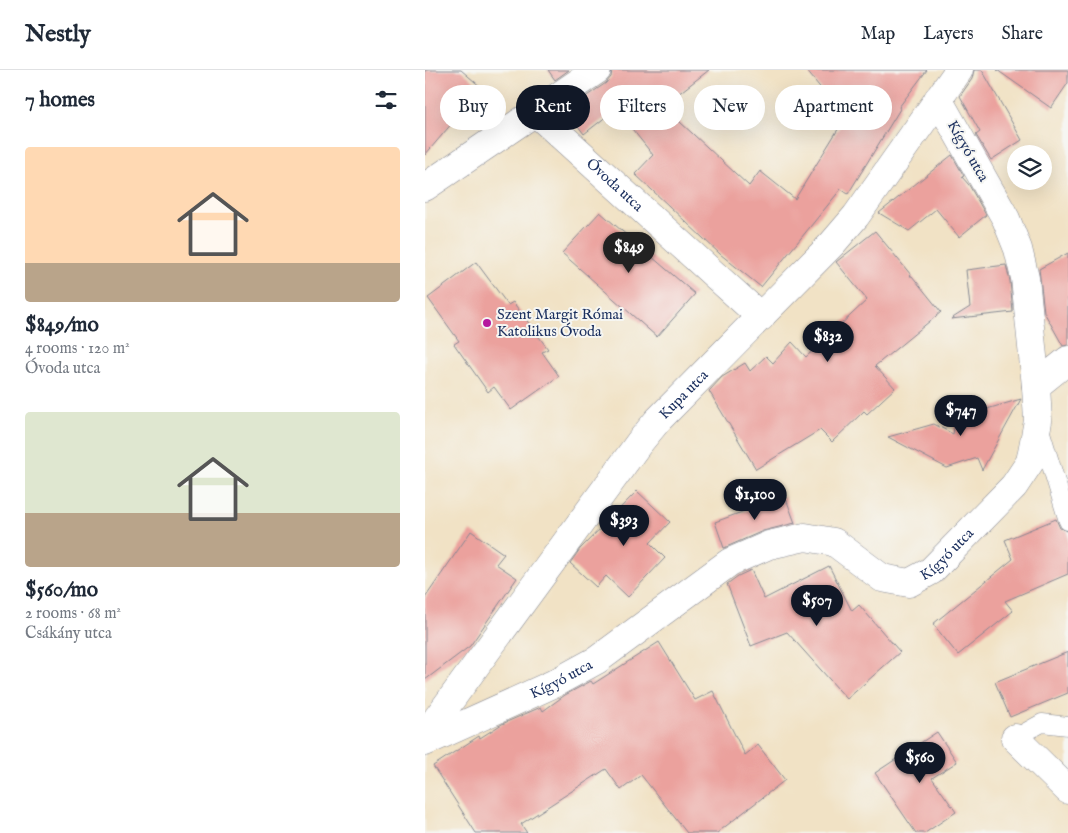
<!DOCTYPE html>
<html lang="en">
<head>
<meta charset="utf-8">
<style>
	body { margin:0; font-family:"IM FELL English",serif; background:#f2f2f3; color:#1f2937; height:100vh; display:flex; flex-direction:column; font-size:19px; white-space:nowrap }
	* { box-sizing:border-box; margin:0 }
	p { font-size:16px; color:#747a83 }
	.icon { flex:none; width:28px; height:28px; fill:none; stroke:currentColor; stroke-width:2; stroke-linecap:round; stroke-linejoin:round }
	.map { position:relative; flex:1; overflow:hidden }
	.side { display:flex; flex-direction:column; background:#fff; width:425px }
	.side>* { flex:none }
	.guide { position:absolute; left:15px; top:15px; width:475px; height:45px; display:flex; gap:10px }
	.fabs { position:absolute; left:582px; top:75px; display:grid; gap:10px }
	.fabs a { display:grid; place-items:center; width:45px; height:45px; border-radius:50%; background:#fff; box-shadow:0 5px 20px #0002; font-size:25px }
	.price { position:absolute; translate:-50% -42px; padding:0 11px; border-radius:18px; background:#111827; color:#fff; font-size:16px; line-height:32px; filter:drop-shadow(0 1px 2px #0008) }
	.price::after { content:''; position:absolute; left:50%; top:30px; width:15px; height:11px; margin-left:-8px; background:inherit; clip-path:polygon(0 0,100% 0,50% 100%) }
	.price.on { background:#222; color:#fff }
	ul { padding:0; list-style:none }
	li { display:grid; align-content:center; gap:10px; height:265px; padding:0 25px }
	li span { display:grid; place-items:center; height:155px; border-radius:5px; color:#555 }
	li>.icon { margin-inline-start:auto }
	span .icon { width:90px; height:90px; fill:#fffc; stroke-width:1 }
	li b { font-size:21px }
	h2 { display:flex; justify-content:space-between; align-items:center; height:60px; padding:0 25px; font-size:21px }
	.chip { padding:0 18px; border-radius:22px; background:#fff; box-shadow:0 5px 20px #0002; font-size:18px; line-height:45px }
	.chip.on { background:#111827; color:#fff }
	header { display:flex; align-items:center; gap:30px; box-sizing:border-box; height:70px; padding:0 25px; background:#fff; border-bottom:1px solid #e0e1e3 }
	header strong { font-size:24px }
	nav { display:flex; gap:28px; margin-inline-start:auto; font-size:18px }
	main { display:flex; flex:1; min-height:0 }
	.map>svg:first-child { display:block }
</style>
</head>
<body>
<header>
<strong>Nestly</strong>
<nav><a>Map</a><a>Layers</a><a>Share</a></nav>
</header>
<main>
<section class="side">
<h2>7 homes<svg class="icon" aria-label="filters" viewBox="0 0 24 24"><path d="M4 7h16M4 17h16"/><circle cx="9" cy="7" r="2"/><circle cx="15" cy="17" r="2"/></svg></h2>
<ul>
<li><span style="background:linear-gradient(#ffd9b3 75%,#b9a48a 0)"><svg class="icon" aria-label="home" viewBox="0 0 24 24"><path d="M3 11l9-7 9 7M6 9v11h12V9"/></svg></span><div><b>$849/mo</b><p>4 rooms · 120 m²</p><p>Óvoda utca</p></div></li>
<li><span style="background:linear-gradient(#dfe7d0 65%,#b9a48a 0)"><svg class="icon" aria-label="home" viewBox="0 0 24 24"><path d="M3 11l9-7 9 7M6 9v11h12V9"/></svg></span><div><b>$560/mo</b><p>2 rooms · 68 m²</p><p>Csákány utca</p></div></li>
</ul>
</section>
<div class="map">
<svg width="643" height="763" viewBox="0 0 643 763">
	<rect width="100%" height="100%" fill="#f6f6f2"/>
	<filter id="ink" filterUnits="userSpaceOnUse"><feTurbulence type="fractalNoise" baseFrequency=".02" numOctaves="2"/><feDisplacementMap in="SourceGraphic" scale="10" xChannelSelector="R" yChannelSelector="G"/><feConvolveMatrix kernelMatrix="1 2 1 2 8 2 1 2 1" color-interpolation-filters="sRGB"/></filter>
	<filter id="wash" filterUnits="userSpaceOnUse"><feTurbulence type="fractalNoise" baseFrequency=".0096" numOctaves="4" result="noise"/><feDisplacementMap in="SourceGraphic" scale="20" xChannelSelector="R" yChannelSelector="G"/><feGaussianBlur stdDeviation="1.12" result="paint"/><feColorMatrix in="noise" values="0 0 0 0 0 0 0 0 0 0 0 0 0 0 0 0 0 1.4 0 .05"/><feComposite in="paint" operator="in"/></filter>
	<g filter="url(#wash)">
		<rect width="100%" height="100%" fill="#f1e2c5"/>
		<g id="blocks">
			<path fill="#eba19d" d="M0,0H36L57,18L0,85Z
				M123,0H144L130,10Z
				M187,0H284L248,28L251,31L241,39L324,116L335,101L370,129L420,48L381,0H502L474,37L475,39L423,124L416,119L336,217L295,184L210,104L228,85L191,39L159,64L141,40L181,13L186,7Z
				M549,0H557L597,70L566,90L551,65L555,62L535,26L547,9Z
				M572,0H643V13L626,38Z
				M527,85L539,106L537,107L544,115L561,145L534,167L511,139L484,161L454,143Z
				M175,142L270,224L232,267L137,183Z
				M450,161L486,205L485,206H487L516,242L450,296L470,318L442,344L439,341L407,372L395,360L331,399L284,321L297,307L320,293L325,301L341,286L348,293L367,272L381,287L442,230L411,192Z
				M643,183V275L638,276L619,242L614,199Z
				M51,192L83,235L88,232L123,279L117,282L134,306L86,340L69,317L63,322L29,274L34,271L3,228Z
				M581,195L585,211L588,242L526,249L545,237L541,200Z
				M596,329L557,400L552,388L522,398L463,367L509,354L528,364L531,348Z
				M212,421L245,452L225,473L240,488L203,527L181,506L171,517L145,493L155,479Z
				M360,426L370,453L338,461L299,478L290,452Z
				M631,449L635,458L643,461V504L580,531L588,541L533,585L508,554L588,489L580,470Z
				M46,461L79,484L71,494L92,508L45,576L0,610V528Z
				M404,496L427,541L434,535L475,582L422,629L362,562L326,576L302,514L313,506L326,500L339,529Z
				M234,572L270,630L288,621L320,685L333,675L360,710L292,763H262L216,705L196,720L181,699L96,754L102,763H51L8,696L54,666L55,668L77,654L116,637L118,641L140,625L166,611L168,614Z
				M643,582V623L585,647L570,612Z
				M512,662L532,692L507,708L531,742L500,763H491L450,703Z"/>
		</g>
	</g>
	<g filter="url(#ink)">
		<use href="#blocks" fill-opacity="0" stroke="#868892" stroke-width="1"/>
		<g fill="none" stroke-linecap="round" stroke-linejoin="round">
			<defs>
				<path id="lane" d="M615,359L643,451
					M590,668L617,653L643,656"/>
				<g id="street">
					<path id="s1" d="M110,42L336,247"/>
					<path d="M0,117L172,0"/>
					<path d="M611,316L643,290"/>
					<path id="s2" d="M0,665L214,373L233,350L407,174L431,146L534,0"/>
					<path d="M590,668L643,720"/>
					<path id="s3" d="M0,672L128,614L172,590L305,492L344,475L380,467L409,472L457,508L484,513L506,501L589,416L605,392L613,351L611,316L600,208L593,179L581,149L513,29"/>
				</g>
			</defs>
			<use href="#lane" stroke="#868892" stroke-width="19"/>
			<use href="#street" stroke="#868892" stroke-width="29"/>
			<use href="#lane" stroke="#fff" stroke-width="18"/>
			<use href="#street" stroke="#fff" stroke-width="28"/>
		</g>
	</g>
	<circle fill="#b5179e" stroke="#f6f6f2" stroke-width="2" cx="62" cy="253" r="5"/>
	<g text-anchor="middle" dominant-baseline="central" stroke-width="4" stroke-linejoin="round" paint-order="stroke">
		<g font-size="15" fill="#1b2f5e" stroke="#f6f6f2">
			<text transform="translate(543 81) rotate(60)">Kígyó utca</text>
			<text stroke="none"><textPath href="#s1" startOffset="108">Óvoda utca</textPath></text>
			<text stroke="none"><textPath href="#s2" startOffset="428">Kupa utca</textPath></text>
			<text stroke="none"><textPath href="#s3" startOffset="600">Kígyó utca</textPath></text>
			<text stroke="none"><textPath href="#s3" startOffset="150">Kígyó utca</textPath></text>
		</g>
		<g font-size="15" fill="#1b2f5e" stroke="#f6f6f2" text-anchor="start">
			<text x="72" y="244">Szent Margit Római<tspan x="72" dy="17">Katolikus Óvoda</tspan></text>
		</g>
	</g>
</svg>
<div class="fabs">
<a><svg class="icon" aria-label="layers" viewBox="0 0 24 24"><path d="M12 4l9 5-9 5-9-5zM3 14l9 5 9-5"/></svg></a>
</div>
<b class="price on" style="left:204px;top:204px">$849</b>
<b class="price" style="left:403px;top:293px">$832</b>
<b class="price" style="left:536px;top:367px">$747</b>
<b class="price" style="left:330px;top:451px">$1,100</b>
<b class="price" style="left:199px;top:477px">$393</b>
<b class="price" style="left:392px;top:557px">$507</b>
<b class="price" style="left:495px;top:714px">$560</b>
<div class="guide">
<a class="chip">Buy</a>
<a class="chip on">Rent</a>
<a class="chip">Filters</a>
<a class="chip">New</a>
<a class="chip">Apartment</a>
</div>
</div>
</main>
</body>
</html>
